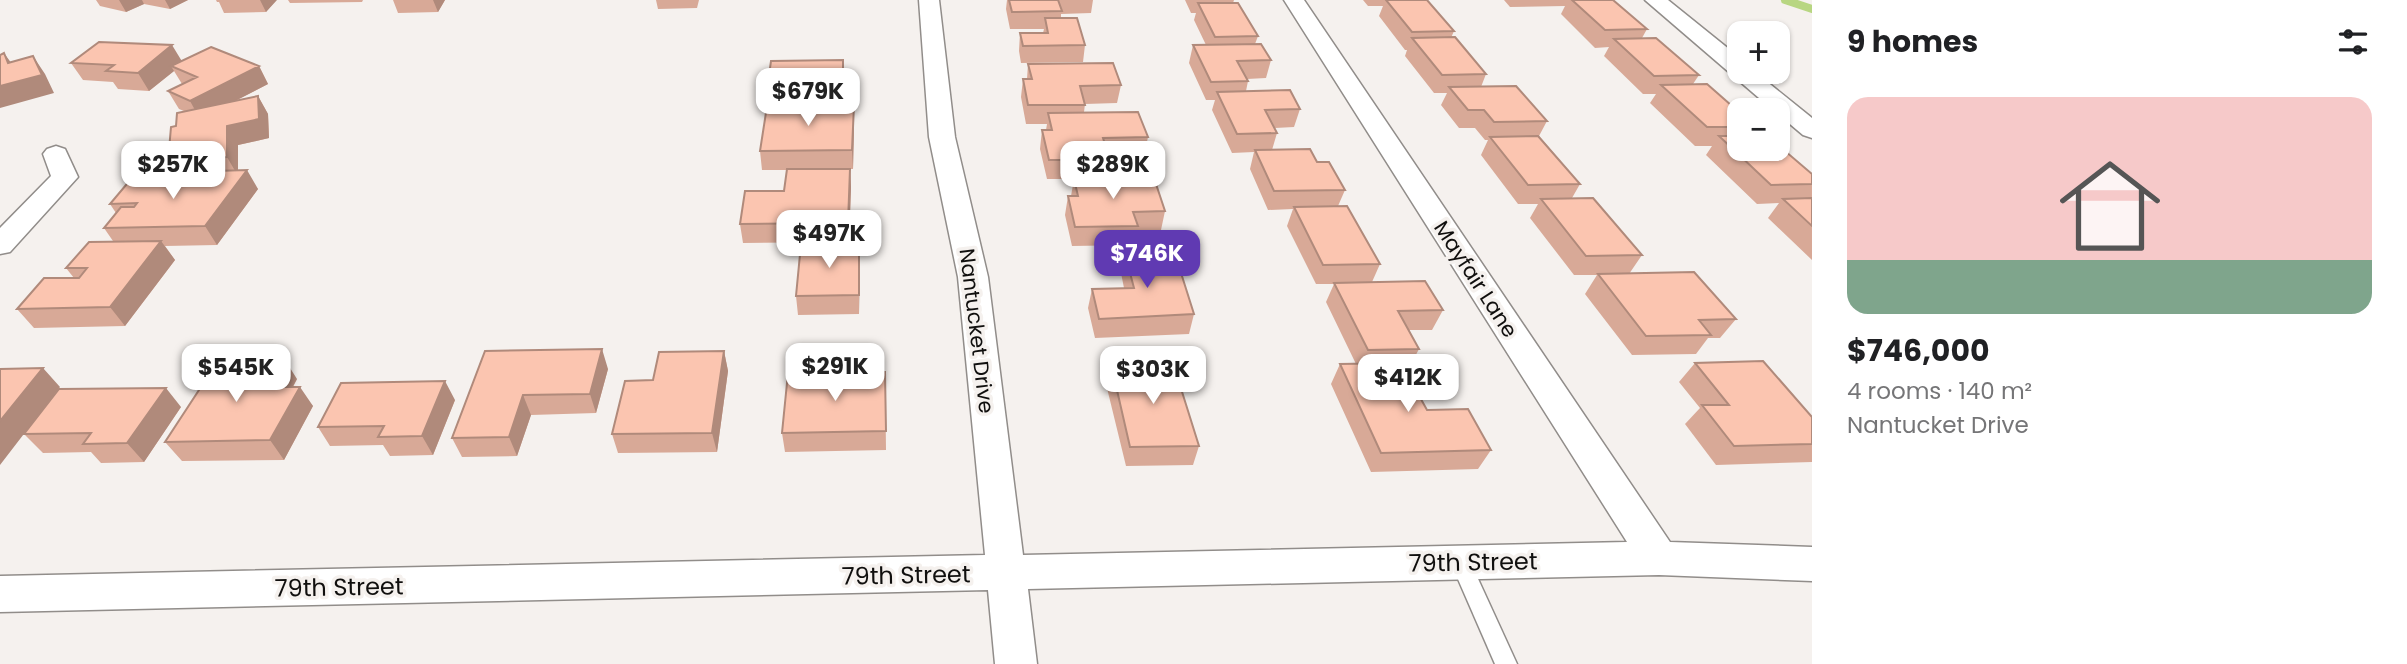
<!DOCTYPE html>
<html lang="en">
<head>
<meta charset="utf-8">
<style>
	body { margin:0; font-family:Poppins,sans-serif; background:#f6f6f6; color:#202124; height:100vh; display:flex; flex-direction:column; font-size:26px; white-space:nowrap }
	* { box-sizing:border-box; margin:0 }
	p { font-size:23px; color:#757577 }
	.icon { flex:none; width:38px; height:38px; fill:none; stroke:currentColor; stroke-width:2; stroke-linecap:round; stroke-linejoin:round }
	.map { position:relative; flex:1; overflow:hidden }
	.panel { display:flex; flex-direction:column; background:#fff; width:595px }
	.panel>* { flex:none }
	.buttons { position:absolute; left:1727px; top:21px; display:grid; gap:14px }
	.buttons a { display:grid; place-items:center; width:63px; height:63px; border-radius:14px; background:#fff; box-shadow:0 2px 5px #0004; font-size:35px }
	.price { position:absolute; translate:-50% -60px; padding:0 16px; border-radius:14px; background:#fff; color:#222; font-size:23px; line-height:46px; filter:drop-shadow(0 2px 4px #0008) }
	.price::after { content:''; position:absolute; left:50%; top:42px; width:21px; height:16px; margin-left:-10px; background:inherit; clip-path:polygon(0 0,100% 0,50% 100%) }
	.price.active { background:#603ab2; color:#fff }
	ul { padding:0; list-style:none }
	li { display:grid; align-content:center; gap:14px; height:371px; padding:0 35px }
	li span { display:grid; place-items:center; height:217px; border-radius:21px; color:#555 }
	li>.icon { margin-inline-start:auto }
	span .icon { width:126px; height:126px; fill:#fffc; stroke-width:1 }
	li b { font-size:30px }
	h2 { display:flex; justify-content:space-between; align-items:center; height:84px; padding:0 35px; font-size:30px }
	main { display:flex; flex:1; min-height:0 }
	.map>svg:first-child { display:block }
</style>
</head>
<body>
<main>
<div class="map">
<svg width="1812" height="664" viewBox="0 0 1812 664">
	<rect width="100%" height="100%" fill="#f5f1ee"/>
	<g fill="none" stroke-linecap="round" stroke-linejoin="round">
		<path stroke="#b8d682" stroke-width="8" d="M1785,0L1812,9"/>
		<defs>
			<path id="service" d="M1461,555L1468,557L1517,664H1495L1451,563L1454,557Z"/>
			<path id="minor" d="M919,0H939L955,137L988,277L1023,555L1627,542L1284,0H1304L1670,542L1812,547V581L1659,575L1028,589L1037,664H995L988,590L0,612V576L985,555L958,277L929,137Z
				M1645,0H1668L1740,58V72H1755L1812,118V138L1803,135L1778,114V110H1773Z
				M56,146L65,149L78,177L10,252L0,254V228L51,176L43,154L47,149Z"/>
		</defs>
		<use href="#service" stroke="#918d8a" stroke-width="3"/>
		<use href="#minor" stroke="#918d8a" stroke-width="3"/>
		<use href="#service" fill="#fff" fill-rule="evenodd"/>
		<use href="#minor" fill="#fff" fill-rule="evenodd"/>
	</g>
	<path fill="#d8a997" d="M96,0H188L170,9L144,4L126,12L100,6Z
		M216,0H276L266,12L224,13L219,2H217Z
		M288,0H363L362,2L290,3Z
		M393,0H445L438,12L398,13Z
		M656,0H699L697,8L658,9Z
		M1007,0H1093L1091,13L1061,14V18L1085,45L1083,62L1021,63L1019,51L1020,33H1043L1044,29H1010L1006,9Z
		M1185,0H1234L1233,3L1258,36L1255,44L1271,60L1266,78L1247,79L1248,81L1246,91L1300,109L1294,127L1275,128L1277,133L1272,150L1317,162L1345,190L1338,206L1380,264L1372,282L1443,310L1432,330H1409L1419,349L1409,368H1404L1427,410L1491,450L1478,469L1371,472L1331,384L1340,364H1356L1326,302L1334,284H1316L1287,226L1293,209L1268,210L1250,169L1254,152L1232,153L1212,110L1215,100H1206L1189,63L1193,45H1206L1194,20L1196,13H1191Z
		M1363,0H1427L1454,31L1451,38L1486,74L1481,87L1547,121L1539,136L1580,184L1572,198L1642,255L1629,274L1736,319L1720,338H1708L1696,354L1632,355L1585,294L1597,275H1574L1530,218L1538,204H1518L1481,155L1488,140H1485L1475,128H1459L1441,105L1447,93H1434L1405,56L1407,50H1405L1379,16L1383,6H1368Z
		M1504,0H1613L1647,29L1642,38L1699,75L1693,84L1740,113V149L1812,174V197L1811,198H1812V260L1768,218L1779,203L1757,204L1706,155L1712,146H1695L1650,103L1656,94H1643L1604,56L1609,47L1595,48L1561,14L1565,6L1510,7Z
		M181,61L259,66L268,84L237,100L258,96L268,114L269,138L238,145V170L258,189L217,245L165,246L175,260L125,326L34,328L17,309L74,278L66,268L113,241L104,228L116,213L110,204L207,181L210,177L186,178L169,150L176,126L184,111L179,109L168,91L182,84L174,71L149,91L118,89L113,82L83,80L71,63Z
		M771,61L844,78V98L817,99V105H854V123L853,169H850L851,187L849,242L743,243L740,224L784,191L787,170H762L760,151L768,106L766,96Z
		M1028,64L1121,85L1117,103L1085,104L1084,112L1148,137L1144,156L1109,157L1110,160L1106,179H1047L1040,149L1042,130H1046L1047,124H1026L1021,97L1023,79H1027Z
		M1074,179L1165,211L1161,230L1137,231L1133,245L1072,246L1065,215L1068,196H1071Z
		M859,243V314L798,315L796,296Z
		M1125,254L1194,314L1189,334L1095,338L1088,308L1092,289L1124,288L1121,273Z
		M485,351L608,369L596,413L531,415L517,456L462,457L452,438Z
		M724,351L728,371L717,452L618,453L612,434L653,380Z
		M1695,363L1812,417V462L1716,465L1685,424L1700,408L1679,382Z
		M1111,364L1199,446L1193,465L1126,466L1106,384Z
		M885,372L886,450L785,452L782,433Z
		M297,379L293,387L313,406L284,460L182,461L165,442Z
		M455,400L433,455L390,456L383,445L330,446L318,427Z
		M181,407L144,462L101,463L91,452L43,453L24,434Z"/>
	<path fill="#b08a7b" d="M119,0H142L144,4L126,12Z
		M165,0H188L170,9Z
		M260,0H277L266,12Z
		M433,0H445L438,12Z
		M172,45L183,63L171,66L174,71L149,91L138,73Z
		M4,53L17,71L33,56L45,74L54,93L0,108V86L8,63Z
		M259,66L268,84L200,119L190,101Z
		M816,81L817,99L816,114L815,95Z
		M258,96L268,114L269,138L238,145V176L227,157V126Z
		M854,105V123L853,169L852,150Z
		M175,149V159L169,150Z
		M850,169L851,187L849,242L848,223Z
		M247,170L258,189L217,245L205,226Z
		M161,241L175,260L125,326L110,307Z
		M859,243L860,262L859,314Z
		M602,349L608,369L596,413L590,394Z
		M724,351L728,371L717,452L712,433Z
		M285,360L297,379L282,406L268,387Z
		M43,368L60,387L0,465V421Z
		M445,381L455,400L433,455L422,436Z
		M300,387L313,406L284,460L270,440Z
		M166,388L181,407L144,462L127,443Z
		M523,395L531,415L517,456L509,437Z"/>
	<path fill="#fbc5b0" stroke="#b08a7b" stroke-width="2" d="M1009,0H1058L1062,11L1012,12Z
		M1386,0H1427L1454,31L1412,32Z
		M1572,0H1613L1647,29L1605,30Z
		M1198,3H1238L1258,36L1215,37Z
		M1045,18H1077L1085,45L1023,46L1020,33H1048Z
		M1455,37L1486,74L1442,75L1412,38Z
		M1656,38L1699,75L1654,76L1614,39Z
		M99,42L172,45L138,73L106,71L114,65L71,63Z
		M1261,44L1271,60L1237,61L1248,81L1211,82L1193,45Z
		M211,47L259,66L190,101L168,91L197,77L171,66Z
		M4,53L8,63L33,56L42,75L0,86V55Z
		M843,60V80L816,81L815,95L766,96L771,61Z
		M1113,63L1121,85L1080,86L1085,105H1028L1023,79H1032L1028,64Z
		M1707,84L1740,113V127H1707L1661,85Z
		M1516,86L1547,121L1494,122L1484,110H1468L1449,87Z
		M1290,90L1300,109L1265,110L1277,133L1237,134L1217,92Z
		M258,96L259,119L227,126V157L174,159L175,149L169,150L171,127L176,126L177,113Z
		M854,105L852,150L760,151L767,106Z
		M1138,112L1148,137L1103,138L1110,160H1049L1042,130H1052L1048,113Z
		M1538,136L1580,184L1528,185L1490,137Z
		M1719,136H1740V149H1778V145L1812,174V184L1771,185Z
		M1310,149L1317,162H1329L1345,190L1274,191L1255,150Z
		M787,169H850L848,223L740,224L745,191H784Z
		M247,170L205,226L104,228L121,207H134L137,203L110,204L131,179L207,181L215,171Z
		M1154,178L1165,211L1133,212L1138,226L1075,227L1068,196H1078L1074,179Z
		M1593,198L1642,255L1586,256L1541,199Z
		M1812,198V226L1783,199Z
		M1347,206L1380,264L1323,265L1294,207Z
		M161,241L110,307L17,309L44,278H79L87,268H66L89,242Z
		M859,243V295L796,296L801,244Z
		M1125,254H1175L1194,314L1099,319L1092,289L1134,288Z
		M1694,272L1736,319L1699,320L1711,335L1646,336L1598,274Z
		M1425,281L1443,310L1398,311L1419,349L1368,350L1334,283Z
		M602,349L590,394L523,395L509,437L452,438L485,351Z
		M724,351L712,433L612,434L625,381L653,380L659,352Z
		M285,360L268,387H300L270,440L165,442L218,361Z
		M1763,361L1812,417V444L1734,446L1702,405H1729L1695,363Z
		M1173,363L1199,446L1130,447L1111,364Z
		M1401,363L1427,410L1468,409L1491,450L1381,453L1340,364Z
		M43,368L0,421V369Z
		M885,372L886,431L782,433L788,373Z
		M445,381L422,436L378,437L384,426L318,427L341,383Z
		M166,388L127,443L83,444L91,433L24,434L59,389Z"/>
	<g text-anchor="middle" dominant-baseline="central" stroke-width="7" stroke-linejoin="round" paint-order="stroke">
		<g font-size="21" fill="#100f0e" stroke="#f5f1ee">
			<text transform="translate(1476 279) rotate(57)">Mayfair Lane</text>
			<text transform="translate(977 331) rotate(83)">Nantucket Drive</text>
		</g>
		<g font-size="24" fill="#100f0e" stroke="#f5f1ee">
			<text transform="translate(1473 562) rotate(-1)">79th Street</text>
			<text transform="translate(906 575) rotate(-1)">79th Street</text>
			<text transform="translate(339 587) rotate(-1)">79th Street</text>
		</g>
	</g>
</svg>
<div class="buttons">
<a>+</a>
<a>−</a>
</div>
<b class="price" style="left:808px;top:128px">$679K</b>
<b class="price" style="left:173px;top:201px">$257K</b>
<b class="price" style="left:1113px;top:201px">$289K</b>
<b class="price" style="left:829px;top:270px">$497K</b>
<b class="price active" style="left:1147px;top:290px">$746K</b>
<b class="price" style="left:835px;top:403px">$291K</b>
<b class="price" style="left:236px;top:404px">$545K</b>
<b class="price" style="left:1153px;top:406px">$303K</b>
<b class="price" style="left:1408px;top:414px">$412K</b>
</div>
<section class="panel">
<h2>9 homes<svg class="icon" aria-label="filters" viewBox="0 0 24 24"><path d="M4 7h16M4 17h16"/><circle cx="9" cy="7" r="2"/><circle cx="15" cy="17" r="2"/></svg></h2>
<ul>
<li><span style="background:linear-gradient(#f6c9c9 75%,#7fa58c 0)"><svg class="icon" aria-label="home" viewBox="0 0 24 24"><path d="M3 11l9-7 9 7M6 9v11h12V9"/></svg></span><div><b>$746,000</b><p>4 rooms · 140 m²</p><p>Nantucket Drive</p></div></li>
</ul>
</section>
</main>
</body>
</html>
